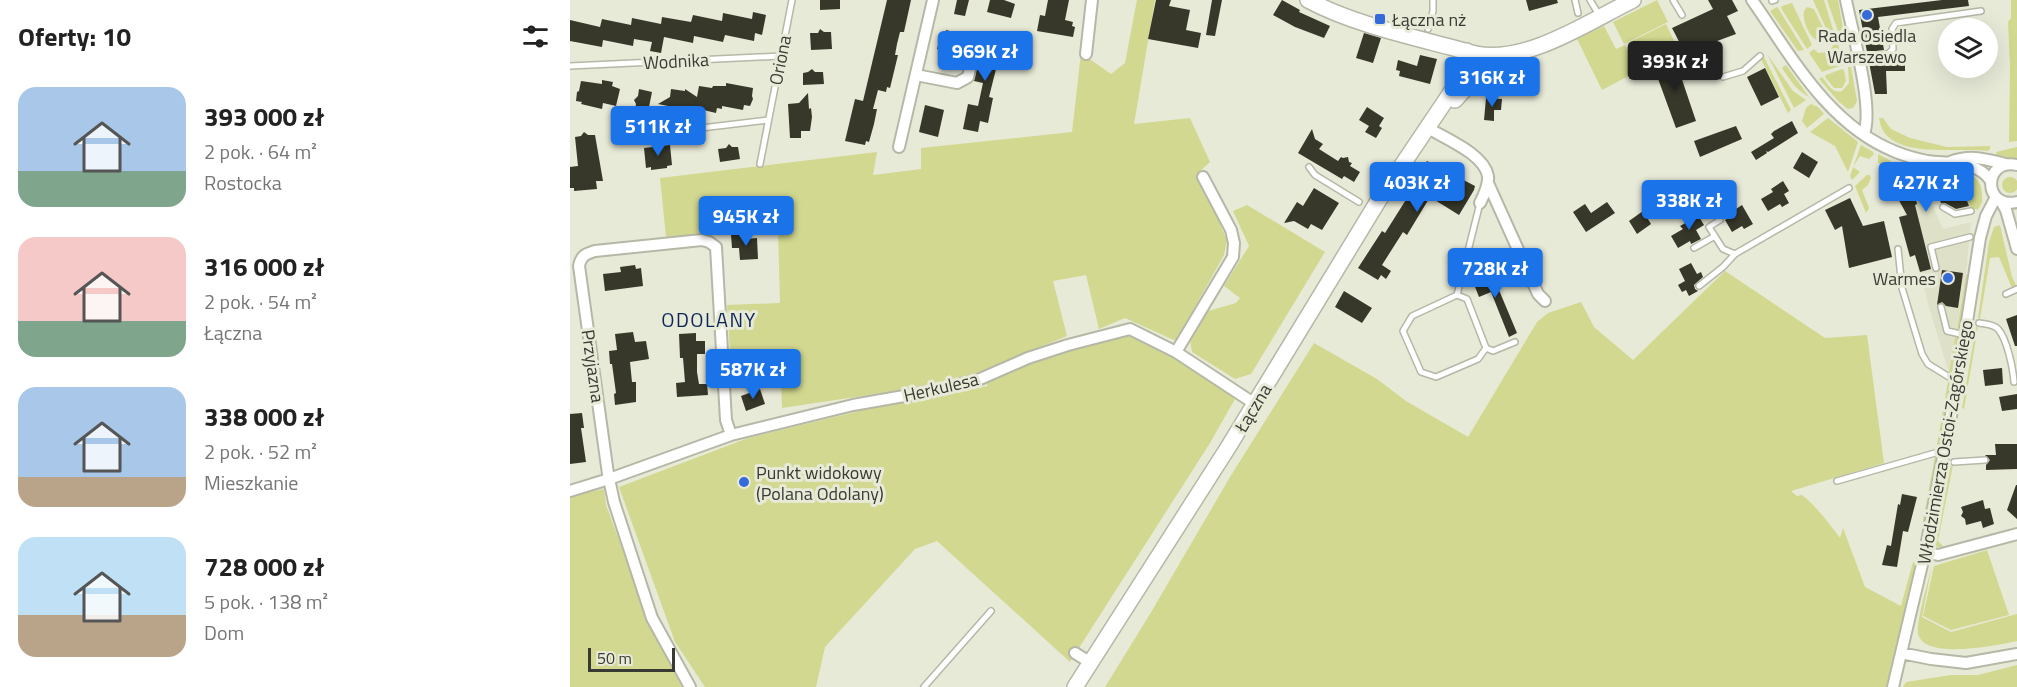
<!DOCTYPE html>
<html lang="pl">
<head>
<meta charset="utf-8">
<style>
	body { margin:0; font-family:"Titillium Web",sans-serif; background:#f6f6f6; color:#222; height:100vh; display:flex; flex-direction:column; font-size:22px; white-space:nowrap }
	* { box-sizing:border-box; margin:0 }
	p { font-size:20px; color:#767676 }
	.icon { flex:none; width:33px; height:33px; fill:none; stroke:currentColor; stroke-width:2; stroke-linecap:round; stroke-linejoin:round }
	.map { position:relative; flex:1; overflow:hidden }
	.drawer { display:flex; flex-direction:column; background:#fff; width:570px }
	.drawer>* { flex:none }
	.fabs { position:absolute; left:1368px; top:18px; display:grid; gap:12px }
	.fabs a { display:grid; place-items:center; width:60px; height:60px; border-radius:50%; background:#fff; box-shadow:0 6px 24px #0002; font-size:30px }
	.scale { position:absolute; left:18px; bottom:15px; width:87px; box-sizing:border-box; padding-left:6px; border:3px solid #393a33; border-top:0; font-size:16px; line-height:21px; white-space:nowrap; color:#393a33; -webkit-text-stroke:4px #e8ead8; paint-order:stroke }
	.price { position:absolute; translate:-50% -51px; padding:0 14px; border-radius:6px; background:#1a73e8; color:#fff; font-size:20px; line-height:39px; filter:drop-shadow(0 2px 3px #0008) }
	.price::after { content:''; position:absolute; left:50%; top:36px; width:18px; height:14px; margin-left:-9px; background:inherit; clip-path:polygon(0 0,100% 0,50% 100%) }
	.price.selected { background:#222; color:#fff }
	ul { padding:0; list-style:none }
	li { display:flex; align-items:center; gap:18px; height:150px; padding:0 18px }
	li span { display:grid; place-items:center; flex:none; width:168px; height:120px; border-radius:18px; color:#555 }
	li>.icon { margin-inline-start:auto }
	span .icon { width:72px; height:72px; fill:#fffc; stroke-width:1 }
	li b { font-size:26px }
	h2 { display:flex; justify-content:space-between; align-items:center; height:72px; padding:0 18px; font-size:26px }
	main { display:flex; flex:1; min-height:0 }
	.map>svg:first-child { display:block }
</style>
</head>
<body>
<main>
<section class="drawer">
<h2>Oferty: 10<svg class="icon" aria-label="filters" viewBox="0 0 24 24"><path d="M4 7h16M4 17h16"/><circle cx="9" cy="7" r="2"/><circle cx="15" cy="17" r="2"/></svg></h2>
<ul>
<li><span style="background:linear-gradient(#a9c7e8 70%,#7fa58c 0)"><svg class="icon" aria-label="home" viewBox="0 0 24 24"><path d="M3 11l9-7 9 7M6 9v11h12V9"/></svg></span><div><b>393 000 zł</b><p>2 pok. · 64 m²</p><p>Rostocka</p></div></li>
<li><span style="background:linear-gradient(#f6c9c9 70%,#7fa58c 0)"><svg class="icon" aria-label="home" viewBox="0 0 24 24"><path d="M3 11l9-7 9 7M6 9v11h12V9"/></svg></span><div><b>316 000 zł</b><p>2 pok. · 54 m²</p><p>Łączna</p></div></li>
<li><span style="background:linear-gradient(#a9c7e8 75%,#b9a48a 0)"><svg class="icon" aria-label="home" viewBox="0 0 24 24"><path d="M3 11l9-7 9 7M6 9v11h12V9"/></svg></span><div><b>338 000 zł</b><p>2 pok. · 52 m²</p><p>Mieszkanie</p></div></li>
<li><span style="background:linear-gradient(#bfe0f5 65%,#b9a48a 0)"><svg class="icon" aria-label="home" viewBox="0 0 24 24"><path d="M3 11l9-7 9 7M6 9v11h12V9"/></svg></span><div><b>728 000 zł</b><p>5 pok. · 138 m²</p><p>Dom</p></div></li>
</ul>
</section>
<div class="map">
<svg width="1447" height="687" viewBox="0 0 1447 687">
	<rect width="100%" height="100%" fill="#e8ead8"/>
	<path fill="#dee1c7" d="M1350,177L1373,229L1401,222L1396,273L1379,373L1359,307L1341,238L1346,213L1335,215L1333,207L1321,186L1334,179Z"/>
	<path fill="#d2d88f" d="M567,0H585L564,124L620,118L640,162L629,172L657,241L654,255L606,341L555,318L529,329L516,275L483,281L497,336L396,377L319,392L212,408L211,377L162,380L157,305L210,303L208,228L96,237L90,178L307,152L303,175L351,169V148L502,132L511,53L541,74L555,63Z
		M1087,0L1098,22L1054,44L1043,22Z
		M1243,0H1254L1266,39H1261Z
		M1257,0H1268L1274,34L1270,37Z
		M1441,0H1447V141L1439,142L1440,66L1438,22L1441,18Z
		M1222,3L1242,45L1237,49L1211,8L1212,6Z
		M1207,7L1208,8L1234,50L1228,51L1200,11Z
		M1237,7L1244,9L1255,32L1254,37L1249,41C1239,38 1232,20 1234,11Z
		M1096,24L1106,45L1068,64L1058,43Z
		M1034,26L1046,49L1055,45L1068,71L1032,90L1007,39Z
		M1266,42L1268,43L1273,65L1252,72L1239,53L1244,49L1248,53L1258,52Z
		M1197,54L1223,91L1236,100L1224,108Z
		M1194,57L1221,110L1218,113L1191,59Z
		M1216,65L1239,97C1226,90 1220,80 1212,68Z
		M1278,67H1281L1287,101L1283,108L1278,109L1269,102L1249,79L1252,77C1258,84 1262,94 1272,91L1279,83Z
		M1272,69L1274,70L1276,81L1272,88H1264L1255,77L1256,75Z
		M1241,104L1248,107L1254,114L1237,128L1232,121L1236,108Z
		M1258,118L1288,142L1278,172L1265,146L1240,132Z
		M1309,118H1313L1321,129L1340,138L1377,147L1420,146V149L1418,151C1391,147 1332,158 1314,132C1311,128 1310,123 1309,118Z
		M1291,145L1303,152L1304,154L1299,159L1290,156L1283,167L1290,172L1282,180L1280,176Z
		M1447,147V159L1427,157L1426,152Z
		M1308,154L1321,161L1330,178L1327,180L1316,176L1317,167L1308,163Z
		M1324,163L1344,170L1345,174L1332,177Z
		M1395,173C1410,176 1413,188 1412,202L1408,210L1400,207L1387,174Z
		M1297,175H1300L1301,178L1298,185L1292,190L1299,208L1296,213L1285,186Z
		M1432 185a8 8 0 1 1 16 0a8 8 0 1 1-16 0Z
		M677,205L755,252L681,374L665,379L622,352L620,340L638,311L666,303L670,298L654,286L679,246L663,211Z
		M1430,225L1442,277L1447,287L1442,288L1429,257L1420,258L1410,319L1408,318L1419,242L1424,227Z
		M1155,271L1255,338L1297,335L1314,463L1221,491L1227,496L1232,495C1247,507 1258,522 1270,538L1273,528L1295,587L1331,606L1343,562L1347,565L1318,687H535L580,614L660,477L744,343L807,379L836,401L898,437L967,322L978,313L1011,302L1024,327L1063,360Z
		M1396,275H1399L1391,329H1387Z
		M1406,327H1408L1394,409L1392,408Z
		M558,333L593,349L665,399L640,443L500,662L367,541L345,549L255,647L246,687H135L105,642L49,487L178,438L314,405L418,386L414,382L490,352Z
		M1385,337L1390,338L1384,372L1382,374L1379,373Z
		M1378,381L1382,386L1370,447L1366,450Z
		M1365,456L1368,460L1355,526H1352Z
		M1383,465L1368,541L1374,547H1365L1380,467Z
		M34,489L36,505L85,637L112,687H0V496Z
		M1417,550L1439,615L1381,630L1353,616L1364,566Z
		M1362,565L1352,617L1381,632L1447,614V641C1429,645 1352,661 1348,633C1346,623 1359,578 1362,565Z
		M1447,665V687H1333L1336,682L1381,675H1408Z"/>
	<path fill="#37382a" d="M250,0H270V9L250,10Z
		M317,0H341L334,32H330L327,44L325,55H328L320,88L317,87L316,92L308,90L303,109H307L304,124L299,142L296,141L295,145L275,141L285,99L293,101Z
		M387,0H399L395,16L384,14Z
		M420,0H434L445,4L441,18L417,12Z
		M478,0H499L495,20L503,22L502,26L505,27L503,37L467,31L470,15L475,16Z
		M586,0H601L599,6L620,10L616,30L631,33L628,48L578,39Z
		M642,0H652L645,36L636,35Z
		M712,0L730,10L729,12L760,26L754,38L725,27L703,15Z
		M956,0H987L988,3L959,11Z
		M1138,0H1162L1168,11L1157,16L1166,34L1115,53L1102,28L1143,9Z
		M1372,0H1398L1399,6L1308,17L1314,50L1297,52L1289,10Z
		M183,12L196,15L192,35L185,33L184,41L155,35L153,42L124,36L123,43L94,37L91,53L80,51L82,42L64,39L63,46L33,40L32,47L0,41V20L30,27L32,19L61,25L62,18L91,24L92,17L121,22L123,15L152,21L153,13L182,19Z
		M250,29L254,32H261L262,49L241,50L240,33H248Z
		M376,30L388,33L387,36L394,38L388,61L381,59L380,62L369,60L371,50L367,49L370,39H374Z
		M418,33L434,37L419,97L423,98L418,123L410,121L408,132L393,129L398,104L408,106L413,83L404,81L413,41L416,39Z
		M794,33L811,38L803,63L786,58Z
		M850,55L867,59L860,84L829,76L830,71L826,70L828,60L847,66Z
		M1104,56L1126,121L1106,128L1083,65Z
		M1316,59L1335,61V71H1316L1317,94H1305L1299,62Z
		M1195,68L1209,97L1191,106L1177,77Z
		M242,69L245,72H253L254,84L233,85V73L238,72Z
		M32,80L43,82L42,86L50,89L46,106L33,103L32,109L11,104L12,102L6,101L7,92L9,91L11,81L32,84Z
		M156,83L183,88L182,96L183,99L180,106L174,105L173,110L152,106V109L147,108L146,113L125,108L124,112L117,111L116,114L102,112L103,107L88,104L100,97L101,89L115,91V89L127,97L129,86L142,88L143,86H156Z
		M69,89L82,92L78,112L65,110L66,104L64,100L68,96Z
		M238,93L239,109L241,108L242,117L240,131H231V138H220L218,104L229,103Z
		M916,98L932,99L931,110H924V121L914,120Z
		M355,105L374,110L368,137L349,132Z
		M797,107L814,118L809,126L812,128L806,138L795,132L799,126L789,120Z
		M1222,121L1228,133L1198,152L1196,151L1197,153L1186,160L1181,152L1204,138L1201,134L1204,131Z
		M1166,126L1172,139L1130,157L1124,141Z
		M742,129L745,139L753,144L749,149L768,161L771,157L773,158L778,157L779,162L782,163L780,166L790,172L784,182L774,176L772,179L728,153Z
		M14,132L18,135H25L33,181H26L27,189L4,191V188H0V167L8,166L5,137L11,136Z
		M159,144L162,147H168L170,159L150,162L148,149L156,148Z
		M100,145L102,165L97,166V168L81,170V167L76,168L74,148Z
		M1232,152L1248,162L1239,178L1223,168Z
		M857,161L905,186L904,190L889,215L860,197L837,235L833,232L812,265L821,271L816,279L811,275L808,280L788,268L812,231L815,233L844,187L842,186Z
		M1387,174L1399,206L1386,209L1375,203H1371L1366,190L1346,200L1347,204L1345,205L1361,269L1350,272L1345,255L1340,257L1329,217L1337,215L1325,193L1348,181L1351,187Z
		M1213,181L1219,191L1214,194L1219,203L1212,207L1210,204L1198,211L1191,199L1203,192L1201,189Z
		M744,188L769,203L752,230L741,224L738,229L724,221L714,223L727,202L733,206Z
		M1280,198L1293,226L1314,221L1322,257L1279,268L1272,226L1265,230L1255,210Z
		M1037,202L1045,213L1016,232L1003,212L1015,204L1021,213Z
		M1172,205L1183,224L1174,229L1172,226L1162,232L1155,220L1165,214L1163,211Z
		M1073,211L1081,224L1067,234L1059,221Z
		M1126,212L1134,225L1126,230L1131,239L1121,244L1120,241L1108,248L1101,236L1113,229L1110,226L1119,221L1117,218Z
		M161,235H174L175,239L187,238L188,259L170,260L169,248H162Z
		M1121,263L1127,274L1131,272L1133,277L1124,285L1125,289L1128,291L1119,296L1116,290L1112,292L1108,285L1115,281L1109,269Z
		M65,265L66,269L71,268L73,286L35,291L33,274L51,272L50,267Z
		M1372,270L1393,273L1388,308L1376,306L1372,302L1367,305Z
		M921,271L947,333L939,337L921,292L909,297L902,279Z
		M774,291L802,308L792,323L765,307Z
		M1447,315V346H1445L1436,319Z
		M63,332L65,342L76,341L79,359L60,362L62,382H66V402L45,405L44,394L46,393L42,364H40L39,351L47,350L45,334Z
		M126,333V341H135V354H127V372L129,384H137L138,395L107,397L106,383L115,382L113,358H110L109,334Z
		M1432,368L1433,384L1415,386L1413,370Z
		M190,389L195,404L176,411L171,396Z
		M1447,394V409L1432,411L1429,397Z
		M12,413L14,428H11L16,462L0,464V414Z
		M1425,444H1447V469L1416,470V465L1420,460L1415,455H1426Z
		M1446,485H1447V519L1437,510Z
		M1332,494L1347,497L1338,532L1333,531L1327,567L1312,565L1317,545L1321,546L1328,504L1330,505Z
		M1413,500L1415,509L1420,508L1424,524L1413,528L1411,521L1396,525L1395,519L1391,516L1393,512L1391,507Z"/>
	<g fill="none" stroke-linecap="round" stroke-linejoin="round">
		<defs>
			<path id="lane" d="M1005,0L1008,13
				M1020,0L1029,15
				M1103,0L1112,15
				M1202,1L1205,0
				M858,29L863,11V0
				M1288,58L1318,54L1323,49L1322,29L1326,23L1411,11
				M0,66L211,56
				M1153,77L1173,71L1190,56
				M56,137L198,120
				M190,164L222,0
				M739,167L745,175L789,202
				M910,203L887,295L897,299L916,348
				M1373,207L1385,214L1401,211
				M1150,220L1139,227L1153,249L1165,254L1279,188
				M1124,248L1145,236
				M1328,249L1332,288L1352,354L1358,364L1379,377
				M1366,268L1361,247L1400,237
				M1129,286L1153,267L1165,254
				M1436,294L1447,289
				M887,295L842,316L833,331L851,372L866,377L908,359L916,348L923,351L945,342
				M1371,307L1377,331L1395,335
				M1409,323C1415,324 1423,324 1428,329C1437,339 1443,368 1444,382
				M1384,462L1415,460
				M1267,481L1365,453L1373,454
				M354,687L421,611"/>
			<path id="street" d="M1182,0C1222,57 1258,125 1326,152C1336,156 1347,159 1357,161C1379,164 1407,160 1421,181
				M1276,0C1282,32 1304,106 1294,134
				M516,54L522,0
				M346,75L387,83L398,77L405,48
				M858,128C876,139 914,154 918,176C919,185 914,195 910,203
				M329,147L363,0
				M1380,162C1401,154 1415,159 1436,164
				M1447,165C1412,158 1413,210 1447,202
				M918,183L968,294L975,301
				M1431,201L1436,210L1447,249
				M606,352L663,257L664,243L661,230L633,177
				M0,491L39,479L161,435L283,405L368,390L410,379L458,358L498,345L560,329L606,352L685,404
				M1355,552L1368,555L1447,534
				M505,653L521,663
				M1331,653L1361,659L1396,663L1447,654
				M120,687L82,618L44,502L38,474L9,266C11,256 15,254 25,251L132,240L139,242L146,247L156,420L161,435
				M1323,687L1355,552L1388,379L1410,238L1416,216L1426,197"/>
			<path id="secondary" d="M738,0C786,26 853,39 906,54C957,64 1018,22 1063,0
				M885,100L906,76L912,55
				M505,687L659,446L810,198L884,88L893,72L897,51"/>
		</defs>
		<use href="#lane" stroke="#b5b8a6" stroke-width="8"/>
		<use href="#street" stroke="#b5b8a6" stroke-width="14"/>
		<use href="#secondary" stroke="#b5b8a6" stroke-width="18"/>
		<use href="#lane" stroke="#fff" stroke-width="5"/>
		<use href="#street" stroke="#fff" stroke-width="10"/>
		<use href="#secondary" stroke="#fff" stroke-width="15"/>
	</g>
	<g fill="#346ad9" stroke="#e8ead8" stroke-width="2">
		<circle cx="1297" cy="15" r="6"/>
		<rect x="804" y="13" width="12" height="12" rx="3"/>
		<circle cx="1378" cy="278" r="6"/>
		<circle cx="174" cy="482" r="6"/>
	</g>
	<g text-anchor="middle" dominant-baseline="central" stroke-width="6" stroke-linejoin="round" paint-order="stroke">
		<g font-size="18" fill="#393a33" stroke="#e8ead8" text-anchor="start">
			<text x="822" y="19">Łączna nż</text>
			<text x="1297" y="35" text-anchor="middle">Rada Osiedla<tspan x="1297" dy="21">Warszewo</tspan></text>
			<text x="1366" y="278" text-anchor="end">Warmes</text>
			<text x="186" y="472">Punkt widokowy<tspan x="186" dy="21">(Polana Odolany)</tspan></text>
		</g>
		<g font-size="18" fill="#393a33" stroke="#e8ead8">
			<text transform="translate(210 60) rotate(-79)">Oriona</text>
			<text transform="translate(106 61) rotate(-3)">Wodnika</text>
			<text transform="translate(23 366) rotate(82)">Przyjazna</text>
			<text transform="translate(371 387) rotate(-13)">Herkulesa</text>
			<text transform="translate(683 408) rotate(-59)">Łączna</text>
			<text transform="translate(1375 442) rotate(-80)">Włodzimierza Ostoi-Zagórskiego</text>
		</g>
		<g font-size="20" letter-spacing="1.5" fill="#0c2559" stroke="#e8ead8">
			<text x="139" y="319">ODOLANY</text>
		</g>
	</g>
</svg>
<div class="fabs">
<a><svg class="icon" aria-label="layers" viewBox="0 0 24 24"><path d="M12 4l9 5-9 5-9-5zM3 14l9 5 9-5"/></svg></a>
</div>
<div class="scale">50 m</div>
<b class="price" style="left:415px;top:82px">969K zł</b>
<b class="price selected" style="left:1105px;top:92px">393K zł</b>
<b class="price" style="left:922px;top:108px">316K zł</b>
<b class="price" style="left:88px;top:157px">511K zł</b>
<b class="price" style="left:847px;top:213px">403K zł</b>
<b class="price" style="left:1356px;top:213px">427K zł</b>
<b class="price" style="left:1119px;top:231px">338K zł</b>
<b class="price" style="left:176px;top:247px">945K zł</b>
<b class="price" style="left:925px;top:299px">728K zł</b>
<b class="price" style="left:183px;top:400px">587K zł</b>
</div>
</main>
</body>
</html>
